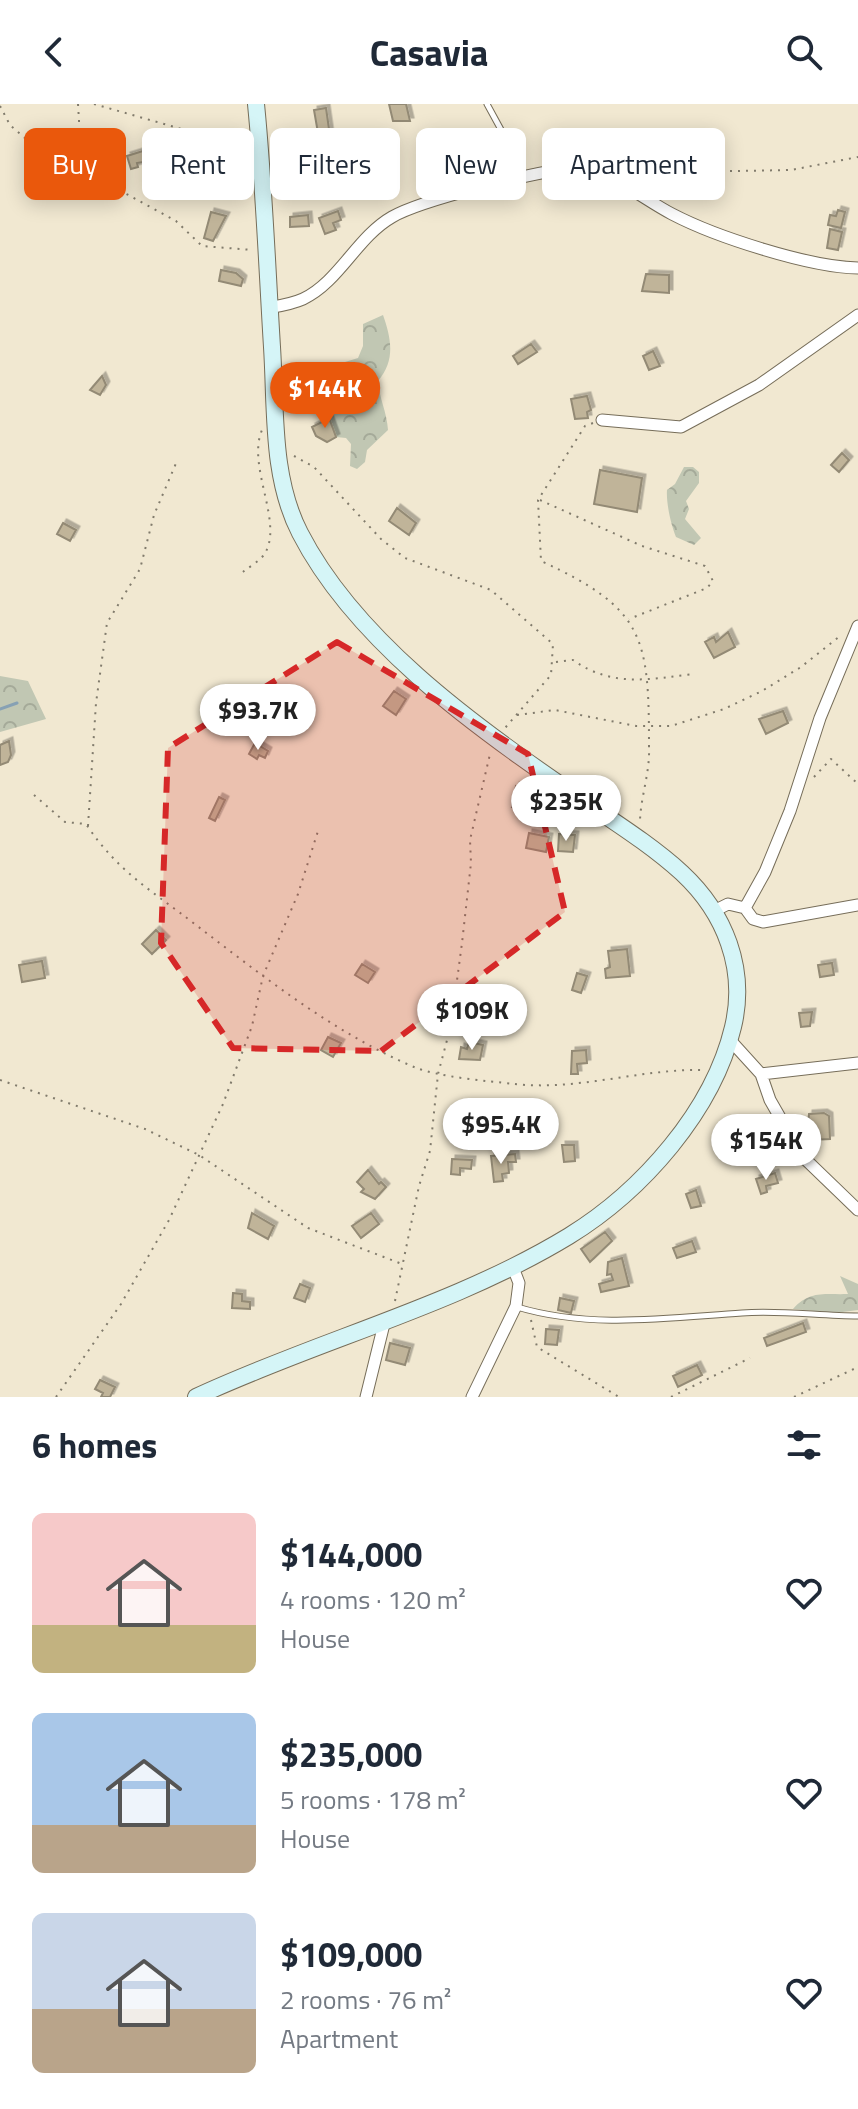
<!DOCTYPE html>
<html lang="en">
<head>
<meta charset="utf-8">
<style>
	body { margin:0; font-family:"Titillium Web",sans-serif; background:#f2f2f3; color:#1f2937; height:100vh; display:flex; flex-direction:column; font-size:30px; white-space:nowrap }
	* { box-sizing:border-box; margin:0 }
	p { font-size:26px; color:#747a83 }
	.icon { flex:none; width:44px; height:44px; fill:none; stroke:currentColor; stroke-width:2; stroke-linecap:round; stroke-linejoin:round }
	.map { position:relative; height:1293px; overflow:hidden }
	.details { display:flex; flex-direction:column; background:#fff; flex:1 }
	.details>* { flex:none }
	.hud { position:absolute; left:24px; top:24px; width:810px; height:72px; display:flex; gap:16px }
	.price { position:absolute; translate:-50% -68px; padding:0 18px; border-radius:28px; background:#fff; color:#222; font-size:26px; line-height:52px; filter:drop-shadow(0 2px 4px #0008) }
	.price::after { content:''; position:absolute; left:50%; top:48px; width:24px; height:18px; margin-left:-12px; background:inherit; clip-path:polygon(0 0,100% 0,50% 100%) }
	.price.selected { background:#ea580c; color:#fff }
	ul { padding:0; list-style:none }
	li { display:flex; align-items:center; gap:24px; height:200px; padding:0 32px }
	li span { display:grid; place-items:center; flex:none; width:224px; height:160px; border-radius:12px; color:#555 }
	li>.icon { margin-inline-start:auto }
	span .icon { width:96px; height:96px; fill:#fffc; stroke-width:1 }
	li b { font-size:34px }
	h2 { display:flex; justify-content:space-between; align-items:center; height:96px; padding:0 32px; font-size:34px }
	.chip { padding:0 28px; border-radius:12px; background:#fff; box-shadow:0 4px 20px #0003; font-size:28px; line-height:72px }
	.chip.selected { background:#ea580c; color:#fff }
	header { display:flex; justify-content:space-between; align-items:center; height:104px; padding:0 32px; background:#fff; font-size:36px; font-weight:700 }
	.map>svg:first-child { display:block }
</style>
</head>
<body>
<header><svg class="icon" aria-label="back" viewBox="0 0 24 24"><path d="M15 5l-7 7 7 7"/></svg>Casavia<svg class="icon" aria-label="search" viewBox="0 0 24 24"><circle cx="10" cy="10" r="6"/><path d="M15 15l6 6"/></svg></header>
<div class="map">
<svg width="858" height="1293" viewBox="0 0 858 1293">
	<defs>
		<pattern id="forest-crowns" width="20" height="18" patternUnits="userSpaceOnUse" patternTransform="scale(2)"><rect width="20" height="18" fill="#c1c7b3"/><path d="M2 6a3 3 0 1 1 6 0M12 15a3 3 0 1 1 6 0" fill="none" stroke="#a5aa99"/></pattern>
		<filter id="shadow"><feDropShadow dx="3.5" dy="-3.5" stdDeviation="0" flood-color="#0004"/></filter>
	</defs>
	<rect width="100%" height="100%" fill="#f1e8d1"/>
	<path fill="url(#forest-crowns)" d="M383,211C391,234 396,256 378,277C379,294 387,308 388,326L367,346L365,358L357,365L350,362L351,340L346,334L336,333C326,311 324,288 332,262L358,254L363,242V220Z
		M684,363H693L699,368V379L686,397L689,405L685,415L701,434L694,441L676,433C671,421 666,399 667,386L675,380Z
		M0,572L28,577L46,615L0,628Z
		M840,1172L858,1180V1206L835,1209L793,1205C810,1186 825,1191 848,1190Z"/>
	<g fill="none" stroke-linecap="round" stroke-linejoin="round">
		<path stroke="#87a1b4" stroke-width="3" d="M0,605L17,599"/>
	</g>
	<path fill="#c0b499" stroke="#938a75" stroke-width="2" filter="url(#shadow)" d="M389,0H406L410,17H393Z
		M326,4L331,39L311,43L309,31L318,29L314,6Z
		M155,38L172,39V50H154Z
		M146,46L149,57L137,59L138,63L131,65L127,52Z
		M387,56L388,78L370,79L369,58Z
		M838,106L845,108L841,124L828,121L830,111L836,112Z
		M338,107L341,116L333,119L336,126L325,130L319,114Z
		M211,108L226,112L213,137L204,134Z
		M308,111L309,122L290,123V113Z
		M830,125L842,128L838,146L827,144Z
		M221,166L236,169L243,175L241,182L219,177Z
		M646,170L669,171V189L642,187Z
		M531,240L537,248L518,260L513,252Z
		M653,247L660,262L649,266L643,252Z
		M102,272L106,281L100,291L90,286Z
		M587,292L591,306L587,308L588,314L575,315L571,295Z
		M328,311L336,333L327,338L316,332L312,323L326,316L323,313Z
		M842,349L849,356L839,368L831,361Z
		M600,366L642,374L637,408L594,400Z
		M397,404L416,419L409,431L389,417Z
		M63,419L76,426L70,437L57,430Z
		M728,528L735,543L714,554L705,538L714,533L716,538Z
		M394,587L406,595L396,611L383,602Z
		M783,607L788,619L766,630L759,615Z
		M9,637L11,651L8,658L0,661V641Z
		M255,639L268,647L265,654L259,651L257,655L249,650Z
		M516,682L533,686L531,698L524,696L522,704L512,703Z
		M219,693L225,696L215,717L209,714Z
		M529,729L549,733L546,748L526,744Z
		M559,730L575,731L573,748L558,747Z
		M156,826L166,836L152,850L142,840Z
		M627,845L630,872L606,874L605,865L610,863L608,847Z
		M42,857L45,874L22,878L19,861Z
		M832,859L834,871L820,873L818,861Z
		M362,860L375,868L368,879L355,871Z
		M577,869L587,872L581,889L572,886Z
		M812,908L810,922L801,923L799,909Z
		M328,933L341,939L333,953L321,946Z
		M469,938L483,941L480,956L459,955L461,943L467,945Z
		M586,946L587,959L577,960L578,970H571L572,947Z
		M824,1009L829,1012L830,1035L811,1036L810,1030H807L809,1010Z
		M562,1041H574L575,1057L564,1058Z
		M515,1050L516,1058H508L509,1069L502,1070L503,1077L494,1078L491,1052Z
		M452,1055L472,1056L471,1065L460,1064V1071L451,1070Z
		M368,1066L379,1080L381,1078L386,1083L375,1095L361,1088L364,1085L357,1078Z
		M775,1069L778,1079L766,1082L767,1088L761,1090L756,1075Z
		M696,1086L701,1102L691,1104L686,1090Z
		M252,1109L274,1122L268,1135L248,1124Z
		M371,1109L379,1120L361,1134L352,1122Z
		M605,1128L612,1137L590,1158L581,1145Z
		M692,1137L696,1148L677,1154L673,1144Z
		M622,1154L629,1182L601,1188L599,1180L613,1176L611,1170L607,1171L608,1158Z
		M300,1180L310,1184L305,1198L294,1194Z
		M233,1189L242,1190V1197L250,1198V1205L232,1204Z
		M560,1194L574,1197L571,1209L558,1206Z
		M803,1219L806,1228L767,1242L764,1234Z
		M546,1225L559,1226L557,1241L545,1240Z
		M390,1239L410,1244L405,1261L386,1256Z
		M697,1261L702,1271L678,1283L673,1272Z
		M100,1276L115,1283L110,1293H101L103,1289L95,1285Z"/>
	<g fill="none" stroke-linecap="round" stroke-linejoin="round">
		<defs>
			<path id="service" d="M487,0L511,44L517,72
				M517,1203C590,1225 667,1214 742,1209C780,1206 820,1212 858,1212"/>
			<path id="minor" d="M268,204C279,202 292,200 303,195C339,178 357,133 392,113C419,97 542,65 574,65C611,66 641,94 672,110C716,133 809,163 858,164
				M602,316L681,323L759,281L858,211
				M745,804L753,815L763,818L858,801
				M714,807L728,800L745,804L765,768L790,707L820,614L858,522
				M730,936L761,970L770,996L802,1052L858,1106
				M761,970L858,959
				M366,1293L385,1216
				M472,1293L516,1202L519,1179L512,1161"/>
			<path id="secondary" d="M196,1293C318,1236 454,1202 569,1132C642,1087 713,1007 733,923C747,865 725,809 682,769C647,737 603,711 565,684C470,619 354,534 300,429C271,373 276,305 272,243C267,162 264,81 256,0"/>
		</defs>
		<use href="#service" stroke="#766d59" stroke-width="7"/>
		<use href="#minor" stroke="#766d59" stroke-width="13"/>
		<use href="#secondary" stroke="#766d59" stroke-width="18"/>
		<path stroke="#817b6c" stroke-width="2" stroke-dasharray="2 6" stroke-linecap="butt" d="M78,0L81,50
			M94,0L199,30L245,26
			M0,2L10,21L25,34L81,52L110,81L176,117L202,142L253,146
			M626,69L791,66L858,53
			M593,319L585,322L538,396L541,457C645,505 649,533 649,644C650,668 641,692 640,716
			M294,352L314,363L381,435L405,454L491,486L553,540L551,571L505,624
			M540,396L642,442L705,462L713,477L707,484L629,515
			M243,468C249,463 258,458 263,452C286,422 246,363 262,326
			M556,558L573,556C613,584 649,575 694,570
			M517,611L555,606L636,622H671L724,605L762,587L801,563L840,532
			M814,673L831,655L858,680
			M34,691L65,718L86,720C118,768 151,786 196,821C264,873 334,929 414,963C438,973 487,977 515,980C577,987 640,965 701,966
			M88,722L96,599L107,519L140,465L154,411L177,357
			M0,976L145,1025L199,1051L308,1124L402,1160
			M395,1197L419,1082L430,1047L438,970L451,921L462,839L471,759L470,736L490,650
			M531,1216L537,1243L619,1293
			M56,1293L121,1200L169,1116L223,1000L252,922L263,872L298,790L318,727
			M671,1293L750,1254
			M794,1293L858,1263"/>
		<use href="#service" stroke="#fff" stroke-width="5"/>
		<use href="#minor" stroke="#fff" stroke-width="11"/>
		<use href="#secondary" stroke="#d5f5f7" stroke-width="16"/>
	</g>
	<path fill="#d62828" fill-opacity="0.2" stroke="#d62828" stroke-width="6" stroke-dasharray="16 10" stroke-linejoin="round" d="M337,538L528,650L565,808L381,947L233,944L161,839L168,644Z"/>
</svg>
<b class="price selected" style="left:325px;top:326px">$144K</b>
<b class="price" style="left:258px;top:648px">$93.7K</b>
<b class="price" style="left:566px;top:739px">$235K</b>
<b class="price" style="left:472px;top:948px">$109K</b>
<b class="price" style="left:501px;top:1062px">$95.4K</b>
<b class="price" style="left:766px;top:1078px">$154K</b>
<div class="hud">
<a class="chip selected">Buy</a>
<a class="chip">Rent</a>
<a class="chip">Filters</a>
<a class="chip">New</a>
<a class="chip">Apartment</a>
</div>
</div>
<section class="details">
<h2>6 homes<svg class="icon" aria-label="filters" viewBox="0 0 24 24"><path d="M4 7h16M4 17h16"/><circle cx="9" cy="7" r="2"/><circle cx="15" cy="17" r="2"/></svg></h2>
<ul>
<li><span style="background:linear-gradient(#f6c9c9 70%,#c2b280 0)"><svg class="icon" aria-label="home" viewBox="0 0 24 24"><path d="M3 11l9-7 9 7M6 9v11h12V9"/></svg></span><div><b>$144,000</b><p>4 rooms · 120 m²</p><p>House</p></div><svg class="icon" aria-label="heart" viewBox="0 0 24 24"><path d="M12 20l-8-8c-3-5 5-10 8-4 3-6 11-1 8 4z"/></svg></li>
<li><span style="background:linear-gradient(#a9c7e8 70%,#b9a48a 0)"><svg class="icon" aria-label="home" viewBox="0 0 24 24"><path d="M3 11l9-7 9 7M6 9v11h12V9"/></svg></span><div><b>$235,000</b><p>5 rooms · 178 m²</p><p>House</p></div><svg class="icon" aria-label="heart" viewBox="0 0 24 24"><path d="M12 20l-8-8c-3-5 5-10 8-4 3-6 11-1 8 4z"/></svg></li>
<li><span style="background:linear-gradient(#c9d6e8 60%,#b9a48a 0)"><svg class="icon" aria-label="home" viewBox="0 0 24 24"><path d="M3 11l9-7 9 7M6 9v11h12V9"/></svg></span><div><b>$109,000</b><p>2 rooms · 76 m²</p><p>Apartment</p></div><svg class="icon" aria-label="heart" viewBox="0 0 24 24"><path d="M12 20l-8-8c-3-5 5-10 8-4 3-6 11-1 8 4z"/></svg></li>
</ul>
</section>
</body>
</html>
